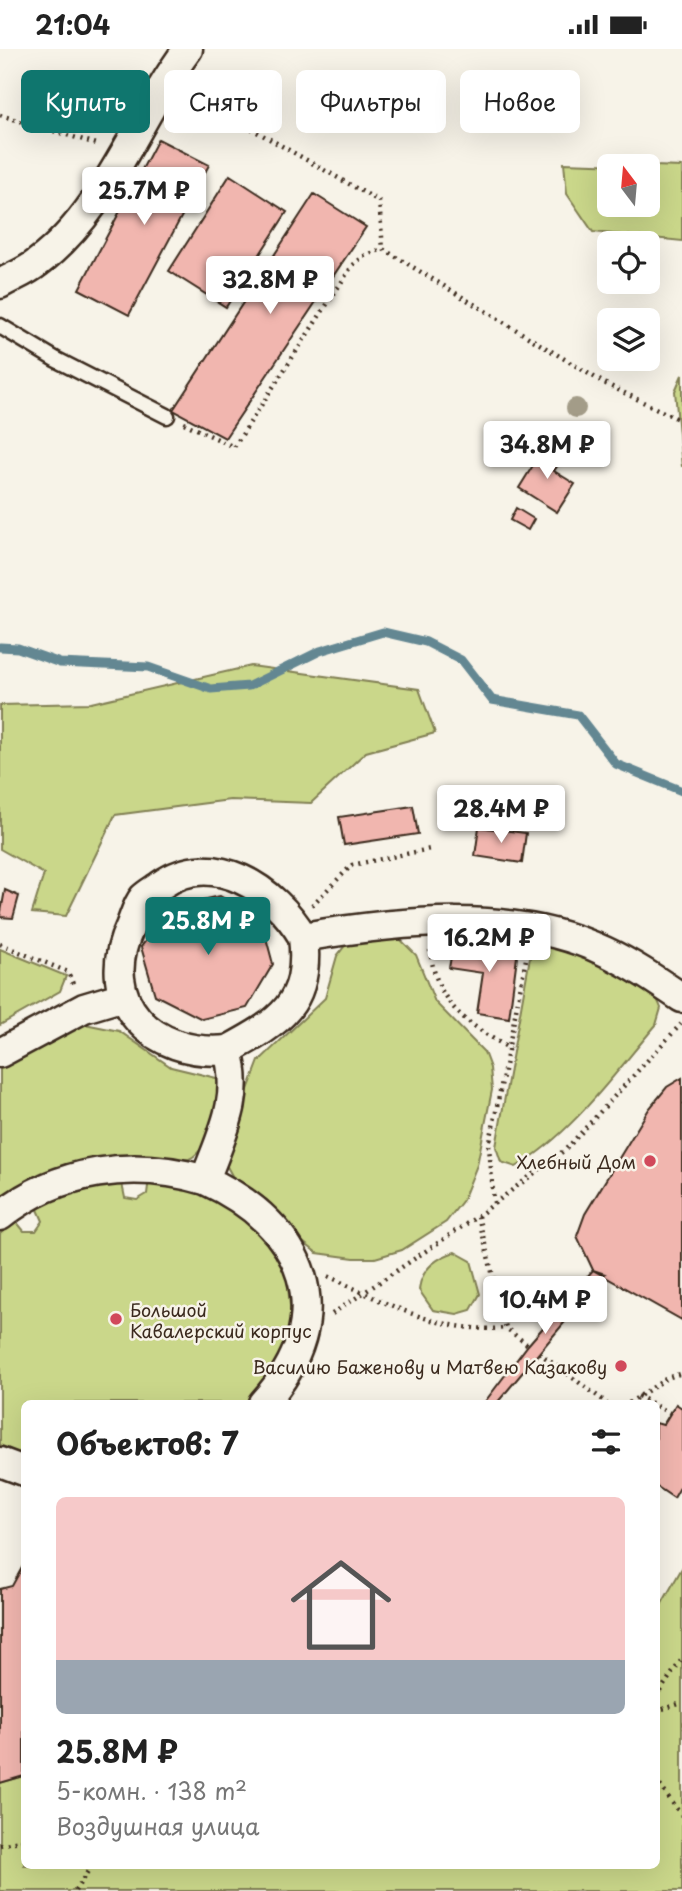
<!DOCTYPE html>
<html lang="ru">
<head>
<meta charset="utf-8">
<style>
	body { margin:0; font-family:"Playpen Sans",sans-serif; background:#f6f6f6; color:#222; height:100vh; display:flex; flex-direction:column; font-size:26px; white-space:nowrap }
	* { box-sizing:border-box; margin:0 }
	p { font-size:23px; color:#767676 }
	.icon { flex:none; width:38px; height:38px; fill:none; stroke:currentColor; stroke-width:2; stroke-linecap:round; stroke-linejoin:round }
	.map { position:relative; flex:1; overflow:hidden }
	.sheet { position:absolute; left:21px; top:1351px; width:639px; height:469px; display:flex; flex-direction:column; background:#fff; border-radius:10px; box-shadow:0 7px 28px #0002 }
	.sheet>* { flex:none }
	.hud { position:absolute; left:21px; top:21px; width:640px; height:63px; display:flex; gap:14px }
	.needle { width:46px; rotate:344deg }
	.fabs { position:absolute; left:597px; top:105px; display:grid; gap:14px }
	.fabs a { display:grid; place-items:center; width:63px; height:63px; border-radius:10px; background:#fff; box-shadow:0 7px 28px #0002; font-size:35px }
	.price { position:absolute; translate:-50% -60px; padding:0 16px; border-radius:7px; background:#fff; color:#222; font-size:23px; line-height:46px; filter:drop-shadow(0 2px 4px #0008) }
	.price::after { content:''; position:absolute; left:50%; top:42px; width:21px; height:16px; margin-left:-10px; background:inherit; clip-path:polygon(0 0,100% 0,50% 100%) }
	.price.active { background:#0f766e; color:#fff }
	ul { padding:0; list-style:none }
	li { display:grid; align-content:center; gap:14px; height:371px; padding:0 35px }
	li+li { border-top:2px solid #e0e0e0 }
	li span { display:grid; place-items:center; height:217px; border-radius:10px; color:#555 }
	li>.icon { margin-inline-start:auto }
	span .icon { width:126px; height:126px; fill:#fffc; stroke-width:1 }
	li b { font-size:30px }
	h2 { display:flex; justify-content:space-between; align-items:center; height:84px; padding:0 35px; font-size:30px }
	.tag { padding:0 24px; border-radius:10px; background:#fff; box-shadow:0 7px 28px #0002; font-size:24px; line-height:63px }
	.tag.active { background:#0f766e; color:#fff }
	.status { display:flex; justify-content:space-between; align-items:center; height:49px; padding:0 35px; background:#fff; direction:ltr }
	.status svg { height:19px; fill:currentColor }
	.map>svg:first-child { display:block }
</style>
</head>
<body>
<div class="status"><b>21:04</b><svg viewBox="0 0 49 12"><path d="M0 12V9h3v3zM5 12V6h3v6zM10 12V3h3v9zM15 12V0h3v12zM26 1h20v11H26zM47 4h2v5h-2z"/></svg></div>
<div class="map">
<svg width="682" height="1842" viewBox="0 0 682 1842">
	<rect width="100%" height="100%" fill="#f7f3e8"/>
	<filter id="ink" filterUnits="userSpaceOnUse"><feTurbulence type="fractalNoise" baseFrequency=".0143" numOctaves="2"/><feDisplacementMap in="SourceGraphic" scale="14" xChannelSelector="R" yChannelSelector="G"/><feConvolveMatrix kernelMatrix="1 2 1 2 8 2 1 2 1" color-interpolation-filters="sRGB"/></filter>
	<g filter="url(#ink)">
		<path fill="#cad78a" stroke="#828054" stroke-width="2" fill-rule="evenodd" d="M564,114L682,118V192L593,183L567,145ZM609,117H648V156H609Z
			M682,326V418L675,342Z
			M251,617L419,640L435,684L366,703L311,754L230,751L115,766L66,867L32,864L44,825L0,800V656L91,654Z
			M399,889L416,906L435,953L484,1003L490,1019L492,1041L477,1116L463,1151L446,1173L402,1201L375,1209H354L317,1204L299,1190L267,1151L235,1132L225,1114L230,1088L259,1012L325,949L337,907L350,890Z
			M537,896C563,900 636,924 653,944C656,948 659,954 661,959L656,976C614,1025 572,1085 516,1118L501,1113L496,1098L532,897Z
			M0,900L66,927L60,942L0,976Z
			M85,975L119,982L171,1018L216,1029C221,1036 226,1045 225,1053C224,1067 201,1106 189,1110C174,1114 156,1107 141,1108C89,1108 43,1120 0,1149V1010L64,977Z
			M149,1129L217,1147L267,1179L286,1220L292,1275L284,1307L248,1354H24V1407L0,1396V1185L15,1171L24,1182H36L43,1172L36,1156L69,1142L121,1130L125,1149L137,1151L147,1145Z
			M455,1203L471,1212L480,1245L471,1261L457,1265L433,1261L419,1241C421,1220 436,1209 455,1203Z
			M682,1519V1842H0V1734L24,1727V1816H656V1565Z"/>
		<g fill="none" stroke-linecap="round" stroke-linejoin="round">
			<path stroke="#648792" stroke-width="9" d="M0,598L18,599L60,614L148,618L211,640L249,637L320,602L383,583L426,593L461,611L492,651L578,666L616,715L682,742"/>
		</g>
		<path fill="#f1b6af" stroke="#3b2a1e" stroke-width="2" d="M158,90L209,116L129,266L79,240Z
			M230,126L287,163L226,258L169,222Z
			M314,145L366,178L225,389L173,361Z
			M545,397L563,408L554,422L575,435L557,463L519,439Z
			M516,459L534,470L528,481L510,471Z
			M413,757L418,785L344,796L339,768Z
			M479,778L526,784L522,814L475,807Z
			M5,841L19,847L13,869L0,868Z
			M220,847L261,870L273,915L247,959L202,970L155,946L141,898L171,858Z
			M454,891L518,900L509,969L477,964L483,924L449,919Z
			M682,1029V1271L593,1221L577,1187L585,1165L649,1060L667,1038Z
			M593,1221L605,1225L497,1354H484L528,1296Z
			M676,1355L682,1359V1435L674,1449L656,1437V1374L663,1376Z
			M24,1515V1727L0,1734V1540L12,1537Z"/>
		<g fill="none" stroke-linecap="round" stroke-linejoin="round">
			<defs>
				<path id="lane" d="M0,277L55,310L167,367"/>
				<path id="street" d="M0,235C12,228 26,223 37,214C108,161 136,69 188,0
					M228,1001C153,1009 95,952 130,878C134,869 137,856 143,849C148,844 156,840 161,836C213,799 275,840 303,888
					M0,1004L84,959L124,947
					M205,1131C305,1176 342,1267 263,1354
					M0,1167C58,1120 134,1110 205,1131C222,1084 242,1051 228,1001C280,973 311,954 303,888C399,872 513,859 604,902C632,915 657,932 682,949
					M0,1413L24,1422"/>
			</defs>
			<use href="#lane" stroke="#3b2a1e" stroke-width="19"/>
			<use href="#street" stroke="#3b2a1e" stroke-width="33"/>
			<path stroke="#3b2a1e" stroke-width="4.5" stroke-dasharray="2 5" stroke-linecap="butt" d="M190,45L379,152L383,200
				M0,66L100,96
				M184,374L234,398L352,217L364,207L383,200L604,334L682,372
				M312,856L352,816L430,800
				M0,895L68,923L73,935
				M430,901C437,957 466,973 510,1000
				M494,1154L489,1098L527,905
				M478,1167L506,1279L528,1296
				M328,1227C386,1254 440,1285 506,1279
				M332,1265L478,1167L566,1100L681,975
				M539,1304L607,1354
				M638,1347L652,1354
				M629,1354L667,1329L682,1324
				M656,1357L670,1364
				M656,1648L682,1610
				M656,1662L682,1654
				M656,1731L682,1767
				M0,1796L24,1791
				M75,1842L92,1816"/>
			<use href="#lane" stroke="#f7f3e8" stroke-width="14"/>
			<use href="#street" stroke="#f7f3e8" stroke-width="28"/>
		</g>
		<g fill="#a39c88">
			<circle cx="576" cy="359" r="10"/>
			<circle cx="557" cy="387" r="10"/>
		</g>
	</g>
	<g fill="#d1495b" stroke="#f7f3e8" stroke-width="2.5">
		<circle cx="650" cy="1112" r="7"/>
		<circle cx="116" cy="1270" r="7"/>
		<circle cx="621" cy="1317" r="7"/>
	</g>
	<g text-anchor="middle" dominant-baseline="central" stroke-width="5" stroke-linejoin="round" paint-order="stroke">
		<g font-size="18" fill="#3b2a1e" stroke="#f7f3e8" text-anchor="end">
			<text x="636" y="1112">Хлебный Дом</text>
			<text x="130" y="1260" text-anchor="start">Большой<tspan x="130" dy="21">Кавалерский корпус</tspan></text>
			<text x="607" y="1317">Василию Баженову и Матвею Казакову</text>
		</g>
	</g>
</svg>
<div class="fabs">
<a><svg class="needle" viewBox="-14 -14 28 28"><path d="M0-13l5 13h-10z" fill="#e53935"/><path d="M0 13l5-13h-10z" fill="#767676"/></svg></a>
<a><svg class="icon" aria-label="locate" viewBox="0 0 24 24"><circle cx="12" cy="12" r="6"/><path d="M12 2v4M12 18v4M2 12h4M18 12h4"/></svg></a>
<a><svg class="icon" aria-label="layers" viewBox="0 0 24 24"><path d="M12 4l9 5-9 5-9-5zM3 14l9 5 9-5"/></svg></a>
</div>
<b class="price" style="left:144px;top:178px">25.7M ₽</b>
<b class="price" style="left:270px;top:267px">32.8M ₽</b>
<b class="price" style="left:547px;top:432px">34.8M ₽</b>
<b class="price" style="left:501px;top:796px">28.4M ₽</b>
<b class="price active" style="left:208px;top:908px">25.8M ₽</b>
<b class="price" style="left:489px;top:925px">16.2M ₽</b>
<b class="price" style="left:545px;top:1287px">10.4M ₽</b>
<div class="hud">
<a class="tag active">Купить</a>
<a class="tag">Снять</a>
<a class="tag">Фильтры</a>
<a class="tag">Новое</a>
</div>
<section class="sheet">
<h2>Объектов: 7<svg class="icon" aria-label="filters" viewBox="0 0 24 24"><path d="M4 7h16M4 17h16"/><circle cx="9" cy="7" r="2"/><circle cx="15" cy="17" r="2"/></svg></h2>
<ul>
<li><span style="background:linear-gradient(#f6c9c9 75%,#9aa5b1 0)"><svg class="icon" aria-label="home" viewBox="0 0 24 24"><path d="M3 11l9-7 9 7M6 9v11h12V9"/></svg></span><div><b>25.8M ₽</b><p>5-комн. · 138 m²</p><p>Воздушная улица</p></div></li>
</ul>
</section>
</div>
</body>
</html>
